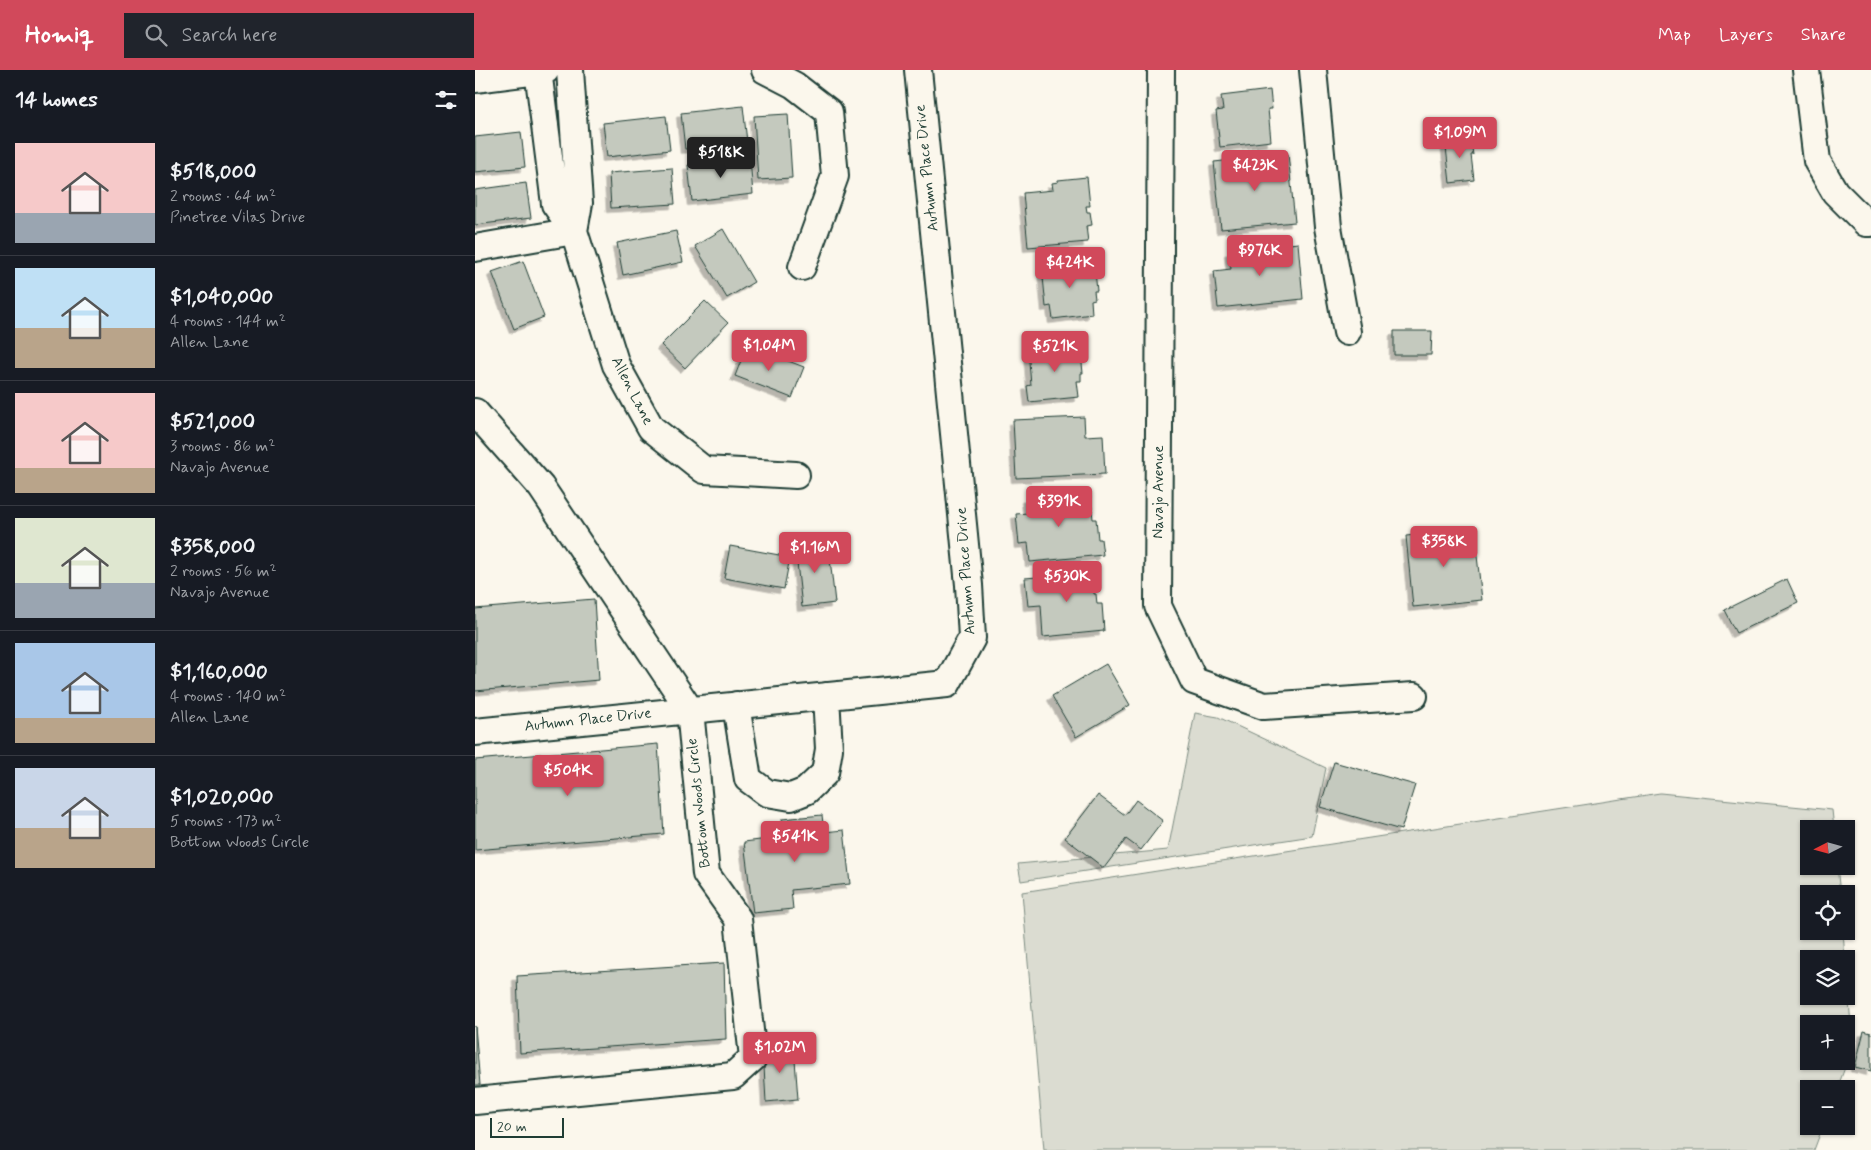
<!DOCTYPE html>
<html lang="en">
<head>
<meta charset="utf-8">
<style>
	body { margin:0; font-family:Mynerve,sans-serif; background:#20242c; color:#f1f3f6; height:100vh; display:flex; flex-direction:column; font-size:19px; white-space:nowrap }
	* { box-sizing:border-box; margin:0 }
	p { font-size:16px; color:#9ea1a6 }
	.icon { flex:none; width:28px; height:28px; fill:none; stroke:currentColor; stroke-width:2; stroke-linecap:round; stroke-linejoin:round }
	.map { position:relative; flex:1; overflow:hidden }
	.sheet { display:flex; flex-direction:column; background:#171b24; width:475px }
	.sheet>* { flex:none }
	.needle { width:32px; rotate:264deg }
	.fabs { position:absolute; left:1325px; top:750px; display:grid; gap:10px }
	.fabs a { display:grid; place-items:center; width:55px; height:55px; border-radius:0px; background:#171b24; box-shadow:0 1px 4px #0004; font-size:25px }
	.scale { position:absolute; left:15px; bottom:12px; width:74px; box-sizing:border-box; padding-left:5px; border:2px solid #1f3d34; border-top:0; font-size:14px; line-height:18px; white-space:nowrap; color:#1f3d34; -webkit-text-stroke:4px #fbf7ec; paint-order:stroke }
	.price { position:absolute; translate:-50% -42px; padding:0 11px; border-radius:5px; background:#d1495b; color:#fff; font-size:16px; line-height:32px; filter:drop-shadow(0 1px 2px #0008) }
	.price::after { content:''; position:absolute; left:50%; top:30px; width:15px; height:11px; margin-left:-8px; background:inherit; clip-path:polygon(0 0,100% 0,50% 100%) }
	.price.selected { background:#222; color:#fff }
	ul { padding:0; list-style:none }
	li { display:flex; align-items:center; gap:15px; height:125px; padding:0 15px }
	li+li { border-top:1px solid #363941 }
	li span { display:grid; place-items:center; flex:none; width:140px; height:100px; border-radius:0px; color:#555 }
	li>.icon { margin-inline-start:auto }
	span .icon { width:60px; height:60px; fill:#fffc; stroke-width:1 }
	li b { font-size:21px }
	h2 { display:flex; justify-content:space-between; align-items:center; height:60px; padding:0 15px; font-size:21px }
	header { display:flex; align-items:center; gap:30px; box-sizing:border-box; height:70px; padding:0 25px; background:#d1495b; color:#fff }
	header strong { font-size:24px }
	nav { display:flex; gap:28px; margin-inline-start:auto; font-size:18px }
	.search { width:350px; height:45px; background:#20242c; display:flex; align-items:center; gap:12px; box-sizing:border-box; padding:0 18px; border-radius:0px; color:#9ea1a6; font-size:19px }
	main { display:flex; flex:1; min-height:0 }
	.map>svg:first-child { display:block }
</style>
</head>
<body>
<header>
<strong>Homiq</strong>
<div class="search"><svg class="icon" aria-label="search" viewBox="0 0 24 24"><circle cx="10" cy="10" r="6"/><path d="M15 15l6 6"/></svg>Search here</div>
<nav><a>Map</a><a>Layers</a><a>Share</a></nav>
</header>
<main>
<section class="sheet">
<h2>14 homes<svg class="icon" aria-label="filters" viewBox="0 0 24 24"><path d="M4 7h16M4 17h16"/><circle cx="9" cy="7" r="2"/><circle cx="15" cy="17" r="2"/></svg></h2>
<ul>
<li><span style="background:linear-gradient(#f6c9c9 70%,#9aa5b1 0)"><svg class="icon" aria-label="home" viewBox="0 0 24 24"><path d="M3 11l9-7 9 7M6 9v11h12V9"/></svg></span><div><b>$518,000</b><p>2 rooms · 64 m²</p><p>Pinetree Vilas Drive</p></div></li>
<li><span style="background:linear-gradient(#bfe0f5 60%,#b9a48a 0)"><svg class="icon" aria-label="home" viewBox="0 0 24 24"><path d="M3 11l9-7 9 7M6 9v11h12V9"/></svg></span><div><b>$1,040,000</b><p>4 rooms · 144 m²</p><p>Allen Lane</p></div></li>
<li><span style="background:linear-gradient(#f6c9c9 75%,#b9a48a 0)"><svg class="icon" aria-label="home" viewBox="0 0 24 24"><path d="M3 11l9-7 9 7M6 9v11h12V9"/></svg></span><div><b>$521,000</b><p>3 rooms · 86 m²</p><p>Navajo Avenue</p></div></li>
<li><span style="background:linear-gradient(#dfe7d0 65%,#9aa5b1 0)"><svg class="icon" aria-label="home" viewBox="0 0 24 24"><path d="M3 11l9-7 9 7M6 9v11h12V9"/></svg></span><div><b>$358,000</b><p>2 rooms · 56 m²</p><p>Navajo Avenue</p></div></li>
<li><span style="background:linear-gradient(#a9c7e8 75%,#b9a48a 0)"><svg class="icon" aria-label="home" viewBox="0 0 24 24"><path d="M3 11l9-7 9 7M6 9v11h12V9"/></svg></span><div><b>$1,160,000</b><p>4 rooms · 140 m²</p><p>Allen Lane</p></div></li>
<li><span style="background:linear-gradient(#c9d6e8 60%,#b9a48a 0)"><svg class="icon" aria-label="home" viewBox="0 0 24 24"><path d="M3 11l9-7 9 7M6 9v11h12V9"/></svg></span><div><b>$1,020,000</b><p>5 rooms · 173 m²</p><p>Bottom Woods Circle</p></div></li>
</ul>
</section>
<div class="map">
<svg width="1396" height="1080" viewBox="0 0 1396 1080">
	<defs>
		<filter id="shadow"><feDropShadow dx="-4.5" dy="4.5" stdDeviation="0" flood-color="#0004"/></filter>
	</defs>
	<rect width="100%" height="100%" fill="#fbf7ec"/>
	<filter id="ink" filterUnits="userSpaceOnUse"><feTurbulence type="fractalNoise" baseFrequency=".02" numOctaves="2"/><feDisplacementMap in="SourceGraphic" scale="10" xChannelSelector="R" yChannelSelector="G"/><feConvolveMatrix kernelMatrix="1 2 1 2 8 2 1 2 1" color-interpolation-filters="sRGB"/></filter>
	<g filter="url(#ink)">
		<path fill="#dbdcd1" stroke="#7d8c82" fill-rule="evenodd" d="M720,643L743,647L851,698L837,766L546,811L543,794L693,780Z
			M1185,723L1357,740L1359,759H1334V796H1362L1365,824H1334V861H1368L1370,889H1334V926H1371V899L1378,976L1362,1019H1334V1056H1348L1339,1080H569L547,822ZM1334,954H1371V991H1334Z"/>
		<path fill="#c4c9be" stroke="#1f3d34" filter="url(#shadow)" d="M795,20L797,39H793L796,71L745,77L741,41L748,40L746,26Z
			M268,36L272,72L210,79L206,43Z
			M313,44L317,108L283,110L279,46Z
			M191,46L195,80L132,87L128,53Z
			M46,62L50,97L0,102V67Z
			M994,66L995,78H997L998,85H996L999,110L975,113L970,68Z
			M813,84L820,152L746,159L739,92Z
			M275,88L278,124L217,131L213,95Z
			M197,98L200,134L136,138L134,103Z
			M612,107L615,136H611L612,142H615L617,155L611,156L613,172L553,177L548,123L578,120L577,113L583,112V110Z
			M51,113L56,148L0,155V120Z
			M248,159L279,212L252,228L220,176Z
			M201,161L208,192L148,205L142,173Z
			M823,173L828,229L743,238L739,201L756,199L754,181Z
			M48,191L69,247L39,259L17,202Z
			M619,191L622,221H619L620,229L616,230L617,244L578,249L576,236L571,237L567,197Z
			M230,231L253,253L210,298L186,275Z
			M919,261H957L956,285H919Z
			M605,274L608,303H606V311H602L604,327L554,332L552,316L556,315L553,280Z
			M272,275L329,297L317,328L260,306Z
			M609,347L610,366L628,365L630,404L541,408L538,350Z
			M615,422L618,449H621L623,469H626L628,485L555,492L553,473L544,474L541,444L553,443L551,428Z
			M999,459L1007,530L938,537L931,466Z
			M353,471L360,533L327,537L320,475Z
			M255,476L315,487L309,519L249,508Z
			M621,502L622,519H619V524H621L622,534H627L629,561L568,567L566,535L553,536L550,508Z
			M1312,509L1323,533L1261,563L1249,540Z
			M119,529L124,610L0,621V539Z
			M631,594L655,635L601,667L577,626Z
			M183,674L189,764L0,780V690Z
			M859,692L940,715L926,760L845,737Z
			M623,725L650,745L661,730L688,751L666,780L651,769L629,798L590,768Z
			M347,745L349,762L369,760L375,814L316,820L318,839L278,843L269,772L309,767L307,749Z
			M249,893L251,969L45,983L42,906Z
			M0,956L5,1015H0Z
			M1389,961L1396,963V1001L1380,997Z
			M319,977L323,1029L291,1032L288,979Z"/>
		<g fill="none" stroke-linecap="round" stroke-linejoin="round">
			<defs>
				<path id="minor" d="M63,0L80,134L99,161L141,295L176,358L229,400L321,405
					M95,0L104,133L99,161
					M290,0L319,15L354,42L360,106L327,197
					M686,0L683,536L719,611L789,636L939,626
					M838,0L853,157L872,262
					M1331,0L1342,91L1360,122L1391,153H1396
					M0,9L71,0
					M0,178L99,161
					M0,342L66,417L215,640L231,804L263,849L278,988L258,1006L0,1031
					M261,635L273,709L292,723L316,727L331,721L350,703L354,679L351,626
					M0,662L472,614L497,568L494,515L443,0"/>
			</defs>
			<use href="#minor" stroke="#1f3d34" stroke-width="30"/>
			<use href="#minor" stroke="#fbf7ec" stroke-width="26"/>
		</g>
	</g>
	<g text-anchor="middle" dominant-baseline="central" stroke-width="5" stroke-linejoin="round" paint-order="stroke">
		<g font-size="15" fill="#1f3d34" stroke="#fbf7ec">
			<text transform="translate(452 98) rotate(-96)">Autumn Place Drive</text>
			<text transform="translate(157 321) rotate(63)">Allen Lane</text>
			<text transform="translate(684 422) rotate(-90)">Navajo Avenue</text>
			<text transform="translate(491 501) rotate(-94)">Autumn Place Drive</text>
			<text transform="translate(113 650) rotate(-6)">Autumn Place Drive</text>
			<text transform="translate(224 733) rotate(-96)">Bottom Woods Circle</text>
		</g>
	</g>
</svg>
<div class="fabs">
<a><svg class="needle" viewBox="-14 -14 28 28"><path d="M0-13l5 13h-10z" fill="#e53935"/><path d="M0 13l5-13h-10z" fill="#9ea1a6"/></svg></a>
<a><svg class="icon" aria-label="locate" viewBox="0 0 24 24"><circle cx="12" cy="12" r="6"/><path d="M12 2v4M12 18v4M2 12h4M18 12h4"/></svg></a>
<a><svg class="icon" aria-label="layers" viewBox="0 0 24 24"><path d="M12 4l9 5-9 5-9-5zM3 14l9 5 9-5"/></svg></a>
<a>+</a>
<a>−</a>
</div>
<div class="scale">20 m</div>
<b class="price" style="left:985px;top:89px">$1.09M</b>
<b class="price selected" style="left:246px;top:109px">$518K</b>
<b class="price" style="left:780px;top:122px">$423K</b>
<b class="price" style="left:785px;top:207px">$976K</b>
<b class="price" style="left:595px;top:219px">$424K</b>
<b class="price" style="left:294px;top:302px">$1.04M</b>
<b class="price" style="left:580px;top:303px">$521K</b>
<b class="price" style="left:584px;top:458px">$391K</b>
<b class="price" style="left:969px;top:498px">$358K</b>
<b class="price" style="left:340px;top:504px">$1.16M</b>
<b class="price" style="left:592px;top:533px">$530K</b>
<b class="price" style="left:93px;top:727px">$504K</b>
<b class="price" style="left:320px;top:793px">$541K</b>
<b class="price" style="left:305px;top:1004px">$1.02M</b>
</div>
</main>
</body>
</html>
